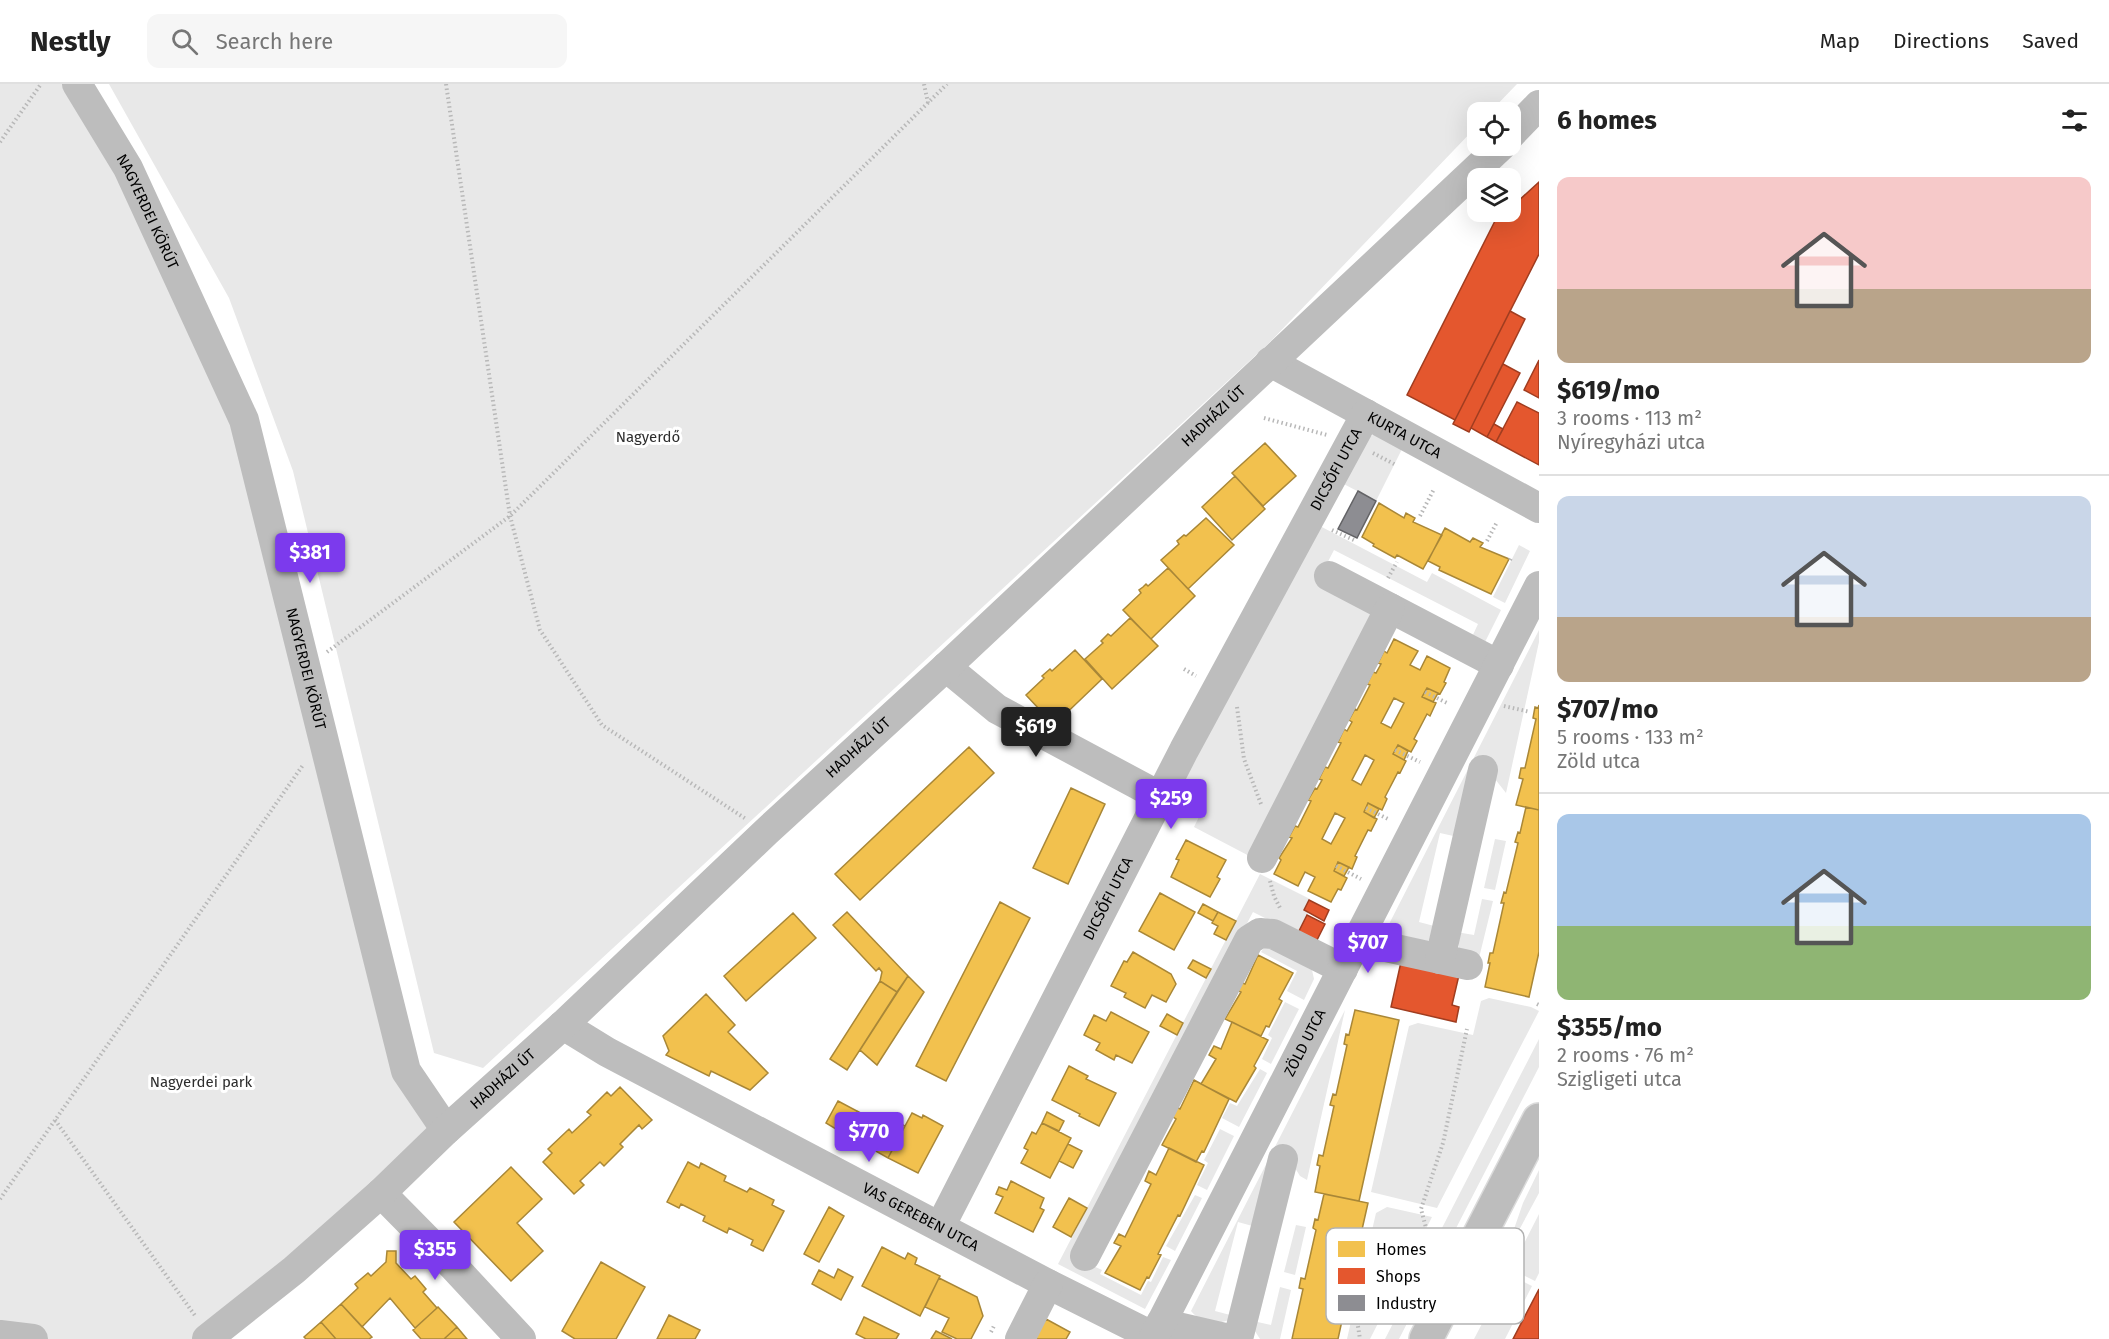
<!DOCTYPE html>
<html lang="en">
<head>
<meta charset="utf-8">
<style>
	body { margin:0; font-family:"Fira Sans",sans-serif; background:#f6f6f6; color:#222; height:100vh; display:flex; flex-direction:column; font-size:22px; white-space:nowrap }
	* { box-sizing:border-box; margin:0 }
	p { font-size:20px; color:#767676 }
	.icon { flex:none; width:33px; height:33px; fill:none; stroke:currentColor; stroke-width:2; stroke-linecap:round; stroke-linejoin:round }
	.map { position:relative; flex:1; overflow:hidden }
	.side { display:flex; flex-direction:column; background:#fff; width:570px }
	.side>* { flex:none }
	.tools { position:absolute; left:1467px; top:18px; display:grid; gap:12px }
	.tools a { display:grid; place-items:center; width:54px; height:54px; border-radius:12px; background:#fff; box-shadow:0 6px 24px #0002; font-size:30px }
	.price { position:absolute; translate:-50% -51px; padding:0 14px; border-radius:6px; background:#7c3aed; color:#fff; font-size:20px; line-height:39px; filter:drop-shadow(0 2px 3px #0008) }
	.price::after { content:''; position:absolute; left:50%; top:36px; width:18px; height:14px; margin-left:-9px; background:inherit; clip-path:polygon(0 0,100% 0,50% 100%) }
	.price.active { background:#222; color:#fff }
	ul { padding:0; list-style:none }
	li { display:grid; align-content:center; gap:12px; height:318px; padding:0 18px }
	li+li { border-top:2px solid #e0e0e0 }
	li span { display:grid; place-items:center; height:186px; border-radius:12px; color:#555 }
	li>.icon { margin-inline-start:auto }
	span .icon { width:108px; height:108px; fill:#fffc; stroke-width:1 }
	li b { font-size:26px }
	h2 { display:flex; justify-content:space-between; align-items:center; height:72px; padding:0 18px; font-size:26px }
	header { display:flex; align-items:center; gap:36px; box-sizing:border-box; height:84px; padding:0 30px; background:#fff; border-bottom:2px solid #e0e0e0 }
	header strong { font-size:28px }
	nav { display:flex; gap:33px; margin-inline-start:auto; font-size:21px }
	.search { width:420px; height:54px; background:#f6f6f6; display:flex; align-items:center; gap:15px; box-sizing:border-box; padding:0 21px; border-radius:12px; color:#767676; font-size:22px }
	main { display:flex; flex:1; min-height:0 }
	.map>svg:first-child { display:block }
</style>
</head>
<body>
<header>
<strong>Nestly</strong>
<div class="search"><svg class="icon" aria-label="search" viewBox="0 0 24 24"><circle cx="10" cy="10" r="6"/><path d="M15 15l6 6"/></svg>Search here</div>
<nav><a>Map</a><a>Directions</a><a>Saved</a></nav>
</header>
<main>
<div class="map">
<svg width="1539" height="1255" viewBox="0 0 1539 1255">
	<rect width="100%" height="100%" fill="#fff"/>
	<path fill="#e8e8e8" d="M0,0H77L244,336L406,987L446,1046L207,1255H33L0,1251Z
		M109,0H1517L1490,28H1478L1477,42L1269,259L483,984L434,969L293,387L229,214Z
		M1373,351H1377L1403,363L1376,417L1340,398L1366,354Z
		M1318,441L1427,498L1432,489L1501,526L1485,558L1471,555L1478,540L1334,466L1317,499L1372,527L1255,775L1194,743L1205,721L1190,710L1184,695Z
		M1519,461L1530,467L1505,519L1493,513Z
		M1539,546V558L1506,709L1495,695L1458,753L1440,749L1419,838L1438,843L1434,853L1428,857L1390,852L1386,846Z
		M1495,755L1506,757L1495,806L1484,804Z
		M1260,790L1310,815L1304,826L1308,829L1297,850L1253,828L1095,1128L1078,1175L1102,1186L1100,1190L1141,1211L1148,1197L1151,1198L1163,1173L1171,1176L1145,1225L1058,1180Z
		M1482,815L1493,817L1479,874L1459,864L1456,848L1474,851Z
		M1264,864H1270L1312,886L1314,895L1304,916L1287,907L1297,887L1261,868Z
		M1489,914L1531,923L1539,927L1437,1124L1371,1108L1409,942L1418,939L1473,951L1481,917Z
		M1285,918L1299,925L1271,980L1262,975L1272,954L1268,951Z
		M1345,926L1307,1096L1300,1092L1295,1084L1256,1143L1238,1138L1215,1227L1234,1232C1223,1243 1200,1239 1191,1227Z
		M1539,955V983L1399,1255H1385Z
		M1260,985L1267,989L1239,1043L1222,1034L1230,1019L1237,1022Z
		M1220,1045L1234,1052L1207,1106L1197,1101L1208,1079L1204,1076Z
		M1539,1086V1109L1504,1174L1523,1119Z
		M1195,1111L1202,1114L1175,1167L1166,1162Z
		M1387,1123L1432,1133L1370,1255H1347L1376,1129Z
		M1539,1130V1189L1535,1197L1511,1185Z
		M1296,1141L1306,1143L1295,1191L1284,1188Z
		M1508,1190L1532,1202L1505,1255H1474Z
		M1280,1203L1291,1206L1280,1255H1260L1253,1244V1237L1271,1241Z"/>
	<path fill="#f2c14e" stroke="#a98737" stroke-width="1.5" fill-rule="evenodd" d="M1265,359L1296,392L1263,422L1232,389Z
		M1235,392L1265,425L1232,456L1202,423Z
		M1379,419L1404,434L1406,429L1415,434L1413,438L1442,451L1423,485L1397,471L1395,474L1373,462L1374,460L1362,453Z
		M1206,434L1234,461L1188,505L1161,476L1179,460L1177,457L1184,451L1186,452Z
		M1445,444L1470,458L1473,454L1483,459L1480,463L1509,475L1491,510L1439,486L1440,483L1428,477Z
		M1168,484L1195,512L1151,555L1123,526L1141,509L1139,506L1143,503L1146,500L1148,502Z
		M1130,534L1158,562L1112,605L1085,575L1103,559L1101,557L1108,550L1111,552Z
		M1394,555L1418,567L1410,581L1420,586L1427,572L1450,584L1444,598L1446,599L1440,610L1427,604L1422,613L1436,619L1430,632L1427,630L1414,655L1417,657L1411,668L1398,661L1393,670L1406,677L1400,689L1398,688L1385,713L1387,715L1382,726L1368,719L1364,728L1377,735L1371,747L1368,746L1355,772L1357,773L1352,785L1338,778L1334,787L1347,794L1341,806L1338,805L1331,818L1308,807L1315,793L1305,788L1298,802L1274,790L1281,776L1279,774L1292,754L1289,753L1295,742L1298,743L1311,717L1308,716L1315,704L1317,705L1322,696L1319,695L1325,683L1328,684L1341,659L1338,658L1344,645L1347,647L1352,638L1349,636L1355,625L1357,626L1370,601L1367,600L1373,588L1376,589L1381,580L1378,579L1384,567L1387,569ZM1394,614L1404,619L1391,644L1381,639ZM1365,671L1374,676L1361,701L1352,696ZM1335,729L1345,734L1331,760L1322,755Z
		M1075,566L1102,595L1054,641L1026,611L1044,594L1042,592L1050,585L1052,587Z
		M1427,604L1438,609L1433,618L1422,613Z
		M1539,621V726L1516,721L1523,695L1519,694L1521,684H1525L1536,635L1533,634L1535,623L1538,624Z
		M1398,661L1408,667L1404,676L1393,670Z
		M969,663L994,689L860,816L835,790Z
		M1071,704L1105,720L1068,800L1033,784Z
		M1368,719L1379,725L1374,734L1364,728Z
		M1526,723L1539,726V868L1529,913L1485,903L1490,879H1488L1490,869H1493L1504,819H1501L1504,808L1506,809L1518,759L1515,758L1518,748L1520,749Z
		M1186,756L1226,776L1217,793L1220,795L1210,813L1171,793L1179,776L1176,775Z
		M1338,778L1349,783L1344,792L1334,787Z
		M1160,809L1195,828L1174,866L1139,847Z
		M1000,818L1030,834L946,997L916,982Z
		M1203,820L1218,828L1213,837L1198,829Z
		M847,828L908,892L897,908L880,897L882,888L879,884L876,887L833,841Z
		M1218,828L1236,837L1226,856L1214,850L1218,842L1212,839Z
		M793,829L816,854L746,917L724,892Z
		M1133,868L1171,890L1176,900L1166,918L1152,911L1145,924L1124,913L1126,909L1111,902L1124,877L1127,878Z
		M1258,871L1293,889L1279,915L1282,917L1269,943L1266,942L1261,952L1225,935L1241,908L1234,905L1238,897L1245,900Z
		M1193,876L1211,885L1206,894L1188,884Z
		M908,892L924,908L877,981L860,966Z
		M880,897L897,908L847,986L830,975Z
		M706,910L735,941L728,948L768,989L750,1006L711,987L709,992L666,971L669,967L663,952Z
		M1355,926L1399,936L1359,1117L1315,1108L1320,1082L1317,1081L1319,1071L1323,1072L1334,1022L1330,1021L1333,1010L1336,1011L1347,961L1344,960L1346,950L1349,951Z
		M1111,928L1149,948L1132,979L1116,971L1114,976L1096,966L1100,959L1084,951L1094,931L1106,937Z
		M1167,930L1183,939L1177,951L1160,942Z
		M1232,938L1268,956L1254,982L1256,984L1236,1018L1201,1000L1216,975L1209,971L1214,962L1221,965Z
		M1069,982L1088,992L1086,995L1116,1009L1099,1042L1079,1032L1080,1030L1052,1016Z
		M1194,996L1229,1015L1204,1068L1202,1067L1196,1078L1162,1061L1176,1035L1170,1031L1175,1022L1180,1025Z
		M620,1003L652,1036L642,1045L639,1041L620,1060L623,1063L604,1082L600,1078L580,1097L584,1101L574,1110L543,1078L552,1069L548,1065L569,1045L572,1049L591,1031L587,1028L607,1008L611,1012Z
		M838,1017L857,1027L844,1050L826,1039Z
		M857,1027L878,1039L865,1061L844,1050Z
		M1047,1028L1064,1037L1059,1047L1042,1039Z
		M912,1029L922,1034L923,1031L943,1042L918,1089L888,1074Z
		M883,1030L905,1042L888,1074L865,1061Z
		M1042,1039L1071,1054L1050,1094L1021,1079L1028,1066L1024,1064L1032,1048L1036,1050Z
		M1068,1060L1082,1067L1073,1084L1059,1077Z
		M1169,1064L1204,1081L1180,1132L1178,1131L1158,1170L1161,1171L1149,1194L1147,1193L1140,1206L1105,1189L1121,1162L1114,1159L1119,1150L1125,1153L1151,1100L1145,1097L1149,1087L1156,1091Z
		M688,1078L699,1084L701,1079L726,1092L724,1097L747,1108L750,1104L774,1116L772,1121L784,1127L763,1167L751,1161L753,1156L729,1144L727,1149L703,1137L705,1132L681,1120L679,1124L667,1118Z
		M511,1083L542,1115L517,1139L543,1167L511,1197L454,1138Z
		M1011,1097L1044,1114L1040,1124L1044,1126L1033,1148L995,1129L1003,1113L996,1110L999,1103L1007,1106Z
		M1324,1110L1368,1119L1361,1150L1338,1255H1292L1303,1205L1299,1204L1301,1194L1305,1195L1316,1146L1313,1144L1315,1135L1318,1136Z
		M1069,1114L1087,1124L1071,1153L1053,1143Z
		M829,1123L844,1132L819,1178L804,1170Z
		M882,1163L905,1175L908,1169L917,1174L915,1180L940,1192L920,1232L862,1202Z
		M387,1167H396V1179L411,1195L415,1192L426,1205L423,1208L437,1224L415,1244L390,1214L362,1243L341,1220L358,1204L355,1200L368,1189L371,1192L386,1178Z
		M601,1178L645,1203L616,1255H575L562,1247Z
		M838,1185L853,1193L841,1216L812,1200L819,1186L834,1194Z
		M939,1194L977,1213L983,1232L971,1255H957L942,1248L949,1234L925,1223Z
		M341,1220L372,1253L369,1255H336L321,1238Z
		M438,1223L457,1243L444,1255H421L413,1246Z
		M669,1231L700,1246L695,1255H657Z
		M864,1233L899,1250L896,1255H866L856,1250Z
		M1046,1235L1070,1248L1066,1255H1033Z
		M321,1238L336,1255H306L304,1253Z
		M457,1243L467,1255H444Z
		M936,1247L952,1255H931Z"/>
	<path fill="#e4572e" stroke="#a03d20" stroke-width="1.5" d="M1539,98V170L1455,336L1407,311L1498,131L1503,134L1506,128H1510L1512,116L1516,119Z
		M1510,227L1525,235L1469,348L1453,340Z
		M1539,276V314L1524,306Z
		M1503,280L1520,289L1487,353L1471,344Z
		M1517,318L1539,329V381L1496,358Z
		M1494,340L1503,345L1496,358L1487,353Z
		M1309,816L1329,826L1324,837L1304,826Z
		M1307,831L1325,840L1316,858L1298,849Z
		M1401,878L1459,891L1452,921L1459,923L1456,938L1391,923Z
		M1539,1205V1255H1513Z"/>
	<path fill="#8d8d92" stroke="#636366" stroke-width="1.5" d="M1358,407L1376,417L1357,454L1338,445Z"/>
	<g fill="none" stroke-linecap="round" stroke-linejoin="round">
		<defs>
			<path id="major" d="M1426,1255L1539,1036"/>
		</defs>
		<use href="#major" stroke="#dbdbdb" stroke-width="36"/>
		<path stroke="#b8b8b8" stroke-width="4" stroke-dasharray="1.5 3" stroke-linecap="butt" d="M446,0L510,432L540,546L602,641L746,735
			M924,0L928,19
			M0,58L41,0
			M1264,334L1327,351
			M1373,369L1396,381
			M1420,432L1434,405
			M1332,446L1356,457
			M1487,457L1497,438
			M1510,476L1511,474
			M1388,494L1397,478
			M327,568L510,432L947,0
			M1184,585L1196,592
			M1425,608L1449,620
			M1504,622L1530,628
			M1237,623L1244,675L1261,720
			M1395,666L1420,678
			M1366,724L1390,736
			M1336,782L1361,795
			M1270,797L1274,812L1281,826
			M1537,920L1539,921
			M55,1036L196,1233
			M0,1115L303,681
			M1429,1155L1421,1125L1443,1059L1467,945
			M1353,1211L1360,1255
			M991,1248L994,1242"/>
		<g stroke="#bdbdbd" stroke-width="30">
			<path id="s1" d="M77,0L128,84L244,336L406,987L446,1046"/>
			<path d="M1510,51L1539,21"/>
			<path id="s2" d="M1270,278L1539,424"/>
			<path d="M1329,492L1499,581"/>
			<path d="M946,583L997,625L1161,713"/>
			<path d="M1262,774L1390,524"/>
			<path d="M1359,857L1468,881"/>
			<path d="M1440,875L1483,686"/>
			<path id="s3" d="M563,941L607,968L1048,1200L1154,1253"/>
			<path d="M381,1109L454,1183L521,1255"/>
			<path id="s4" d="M940,1143L1184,666L1366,330"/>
			<path d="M1085,1172L1249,856L1260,849L1273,850L1343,885"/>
			<path d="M1161,1239L1230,1255"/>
			<path d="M0,1251L33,1255"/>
			<path id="s5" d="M207,1255L294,1186L381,1109L446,1046L563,941L766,748L946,583L1501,62"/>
			<path d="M1020,1255L1048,1200"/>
			<path id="s6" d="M1153,1255L1539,502"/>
			<path d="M1238,1255L1283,1075"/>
		</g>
		<use href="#major" stroke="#bdbdbd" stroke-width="33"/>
	</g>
	<g text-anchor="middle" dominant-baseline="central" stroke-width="6" stroke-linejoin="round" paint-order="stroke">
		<g font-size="15" fill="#000" stroke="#fff">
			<text stroke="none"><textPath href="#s1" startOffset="146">NAGYERDEI KÖRÚT</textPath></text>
			<text stroke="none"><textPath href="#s5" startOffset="1366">HADHÁZI ÚT</textPath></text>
			<text stroke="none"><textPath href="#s2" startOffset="153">KURTA UTCA</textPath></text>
			<text stroke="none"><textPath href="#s4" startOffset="855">DICSŐFI UTCA</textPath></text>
			<text stroke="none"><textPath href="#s1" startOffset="632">NAGYERDEI KÖRÚT</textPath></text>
			<text stroke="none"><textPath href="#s5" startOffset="880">HADHÁZI ÚT</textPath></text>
			<text stroke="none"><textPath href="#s4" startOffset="369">DICSŐFI UTCA</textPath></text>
			<text stroke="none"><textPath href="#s6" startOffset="333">ZÖLD UTCA</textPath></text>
			<text stroke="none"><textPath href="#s5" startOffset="394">HADHÁZI ÚT</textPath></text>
			<text stroke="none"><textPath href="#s3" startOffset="406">VAS GEREBEN UTCA</textPath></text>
		</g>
		<g font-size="15" fill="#2d2d2d" stroke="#fff">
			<text x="648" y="353">Nagyerdő</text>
			<text x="201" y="998">Nagyerdei park</text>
		</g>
	</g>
	<rect x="1326" y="1144" width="198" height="96" rx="9" fill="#fff" stroke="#b2b2b2" stroke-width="1.5"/>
	<rect x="1338" y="1157" width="27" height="16" fill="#f2c14e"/>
	<rect x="1338" y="1184" width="27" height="16" fill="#e4572e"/>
	<rect x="1338" y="1211" width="27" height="16" fill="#8d8d92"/>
	<g font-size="16" fill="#000">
		<text x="1376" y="1171">Homes</text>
		<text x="1376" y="1198">Shops</text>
		<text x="1376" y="1225">Industry</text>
	</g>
</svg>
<div class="tools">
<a><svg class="icon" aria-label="locate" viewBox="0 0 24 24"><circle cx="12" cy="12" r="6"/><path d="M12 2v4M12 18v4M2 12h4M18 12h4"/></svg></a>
<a><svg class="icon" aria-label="layers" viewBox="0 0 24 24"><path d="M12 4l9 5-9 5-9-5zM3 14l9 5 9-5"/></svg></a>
</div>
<b class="price" style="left:310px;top:500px">$381</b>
<b class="price active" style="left:1036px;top:674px">$619</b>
<b class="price" style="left:1171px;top:746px">$259</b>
<b class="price" style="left:1368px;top:890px">$707</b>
<b class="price" style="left:869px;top:1079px">$770</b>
<b class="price" style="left:435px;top:1197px">$355</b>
</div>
<section class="side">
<h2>6 homes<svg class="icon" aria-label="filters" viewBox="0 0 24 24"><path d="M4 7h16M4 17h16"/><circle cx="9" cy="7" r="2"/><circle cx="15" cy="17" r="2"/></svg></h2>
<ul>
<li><span style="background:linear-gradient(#f6c9c9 60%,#b9a48a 0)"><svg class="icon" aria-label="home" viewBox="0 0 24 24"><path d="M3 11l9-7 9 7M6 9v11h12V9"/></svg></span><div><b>$619/mo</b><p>3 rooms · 113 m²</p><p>Nyíregyházi utca</p></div></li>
<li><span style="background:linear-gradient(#c9d6e8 65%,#b9a48a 0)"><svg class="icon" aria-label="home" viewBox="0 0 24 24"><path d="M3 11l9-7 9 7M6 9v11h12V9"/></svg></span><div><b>$707/mo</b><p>5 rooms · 133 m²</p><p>Zöld utca</p></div></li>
<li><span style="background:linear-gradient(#a9c7e8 60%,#8fb573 0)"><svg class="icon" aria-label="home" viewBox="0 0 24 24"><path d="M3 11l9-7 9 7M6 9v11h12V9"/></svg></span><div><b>$355/mo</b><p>2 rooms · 76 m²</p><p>Szigligeti utca</p></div></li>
</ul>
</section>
</main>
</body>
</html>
